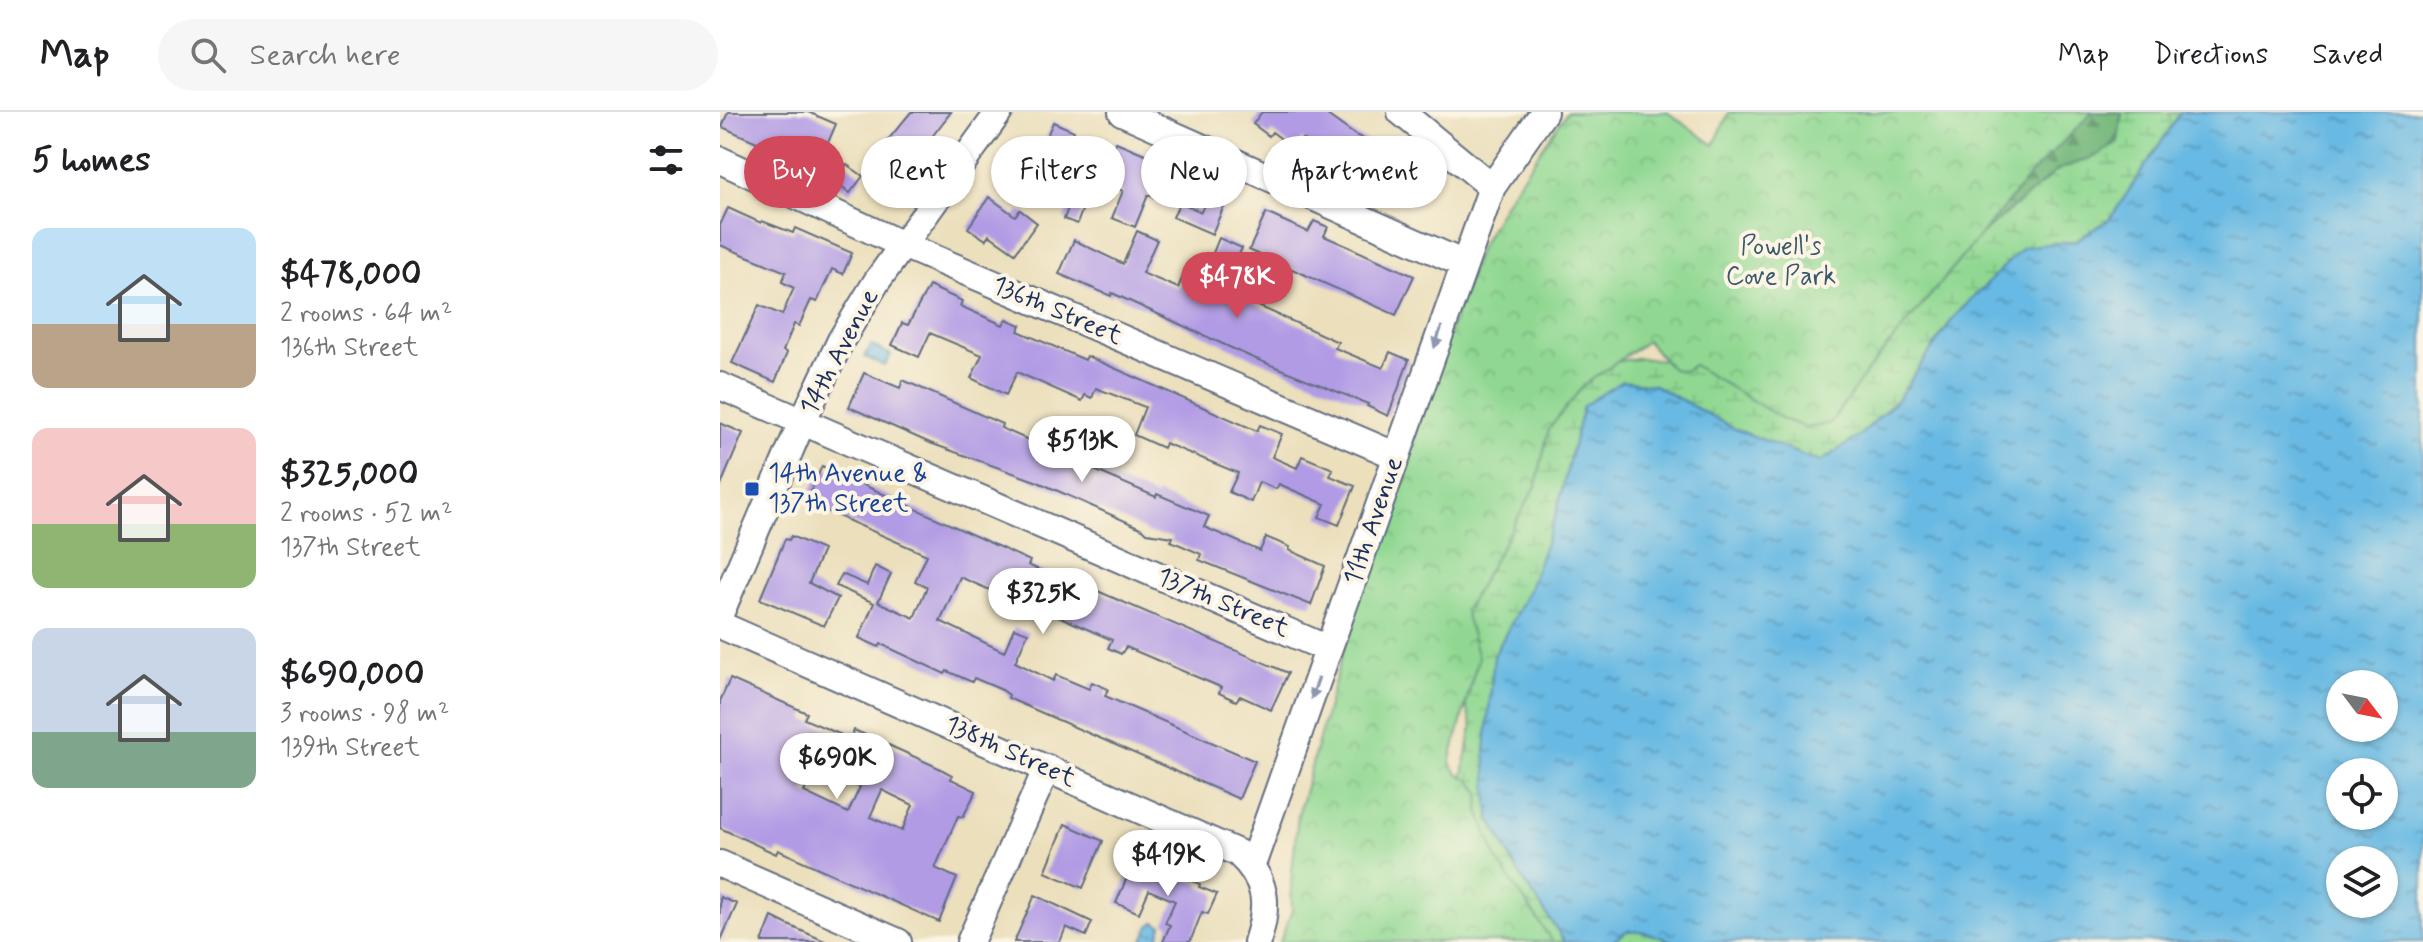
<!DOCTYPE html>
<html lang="en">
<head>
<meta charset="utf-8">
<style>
	body { margin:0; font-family:Mynerve,sans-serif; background:#f6f6f6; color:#202124; height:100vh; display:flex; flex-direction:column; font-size:30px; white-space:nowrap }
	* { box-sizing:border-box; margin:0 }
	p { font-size:26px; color:#757577 }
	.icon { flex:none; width:44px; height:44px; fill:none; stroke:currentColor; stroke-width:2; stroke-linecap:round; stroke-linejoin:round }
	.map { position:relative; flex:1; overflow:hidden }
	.panel { display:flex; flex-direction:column; background:#fff; width:720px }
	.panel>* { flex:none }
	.guide { position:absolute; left:24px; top:24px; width:760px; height:72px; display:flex; gap:16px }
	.needle { width:52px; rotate:122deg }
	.controls { position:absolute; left:1606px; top:558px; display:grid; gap:16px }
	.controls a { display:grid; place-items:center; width:72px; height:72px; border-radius:50%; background:#fff; box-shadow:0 2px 6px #0004; font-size:40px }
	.price { position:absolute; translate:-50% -68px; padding:0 18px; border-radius:28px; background:#fff; color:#222; font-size:26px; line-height:52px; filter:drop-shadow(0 2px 4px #0008) }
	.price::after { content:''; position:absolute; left:50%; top:48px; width:24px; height:18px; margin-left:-12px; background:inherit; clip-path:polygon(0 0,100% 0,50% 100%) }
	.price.active { background:#d1495b; color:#fff }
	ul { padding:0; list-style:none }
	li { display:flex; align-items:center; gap:24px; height:200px; padding:0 32px }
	li span { display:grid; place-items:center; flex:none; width:224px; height:160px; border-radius:16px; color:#555 }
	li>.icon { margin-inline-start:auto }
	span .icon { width:96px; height:96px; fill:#fffc; stroke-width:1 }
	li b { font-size:34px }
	h2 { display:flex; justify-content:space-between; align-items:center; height:96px; padding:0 32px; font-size:34px }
	.tag { padding:0 28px; border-radius:36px; background:#fff; box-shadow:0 2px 6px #0004; font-size:28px; line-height:72px }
	.tag.active { background:#d1495b; color:#fff }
	header { display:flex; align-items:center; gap:48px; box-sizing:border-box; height:112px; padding:0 40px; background:#fff; border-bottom:2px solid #e0e0e0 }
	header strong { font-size:38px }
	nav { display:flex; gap:44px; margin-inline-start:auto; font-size:28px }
	.search { width:560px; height:72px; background:#f6f6f6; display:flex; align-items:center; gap:20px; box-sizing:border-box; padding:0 28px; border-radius:44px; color:#757577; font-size:30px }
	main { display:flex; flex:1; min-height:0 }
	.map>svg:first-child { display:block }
</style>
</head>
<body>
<header>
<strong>Map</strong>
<div class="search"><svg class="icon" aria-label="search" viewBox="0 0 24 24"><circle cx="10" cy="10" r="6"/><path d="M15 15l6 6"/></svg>Search here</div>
<nav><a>Map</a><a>Directions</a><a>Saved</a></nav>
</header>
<main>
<section class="panel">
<h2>5 homes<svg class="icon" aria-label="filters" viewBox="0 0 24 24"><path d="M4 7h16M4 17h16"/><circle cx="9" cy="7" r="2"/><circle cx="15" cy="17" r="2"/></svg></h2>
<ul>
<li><span style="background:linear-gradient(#bfe0f5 60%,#b9a48a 0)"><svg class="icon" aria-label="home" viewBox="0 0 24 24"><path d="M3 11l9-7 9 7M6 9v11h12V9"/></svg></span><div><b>$478,000</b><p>2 rooms · 64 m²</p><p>136th Street</p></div></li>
<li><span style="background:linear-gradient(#f6c9c9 60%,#8fb573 0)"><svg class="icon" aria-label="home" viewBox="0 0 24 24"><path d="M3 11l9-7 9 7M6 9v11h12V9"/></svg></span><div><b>$325,000</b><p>2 rooms · 52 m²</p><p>137th Street</p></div></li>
<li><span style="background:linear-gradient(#c9d6e8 65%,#7fa58c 0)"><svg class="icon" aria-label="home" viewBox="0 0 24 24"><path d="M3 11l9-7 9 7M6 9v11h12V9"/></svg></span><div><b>$690,000</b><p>3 rooms · 98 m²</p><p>139th Street</p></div></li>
</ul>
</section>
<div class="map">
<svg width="1703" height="830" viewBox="0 0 1703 830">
	<defs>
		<pattern id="forest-firs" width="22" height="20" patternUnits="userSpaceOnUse" patternTransform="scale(2)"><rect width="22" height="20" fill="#74b87c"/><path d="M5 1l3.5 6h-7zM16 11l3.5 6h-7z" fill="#5e9669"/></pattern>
		<pattern id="wetland-marsh" width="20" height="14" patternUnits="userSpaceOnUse" patternTransform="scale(2)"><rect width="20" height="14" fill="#90d892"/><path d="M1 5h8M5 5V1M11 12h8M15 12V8" fill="none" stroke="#7cba80"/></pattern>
		<pattern id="park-crowns" width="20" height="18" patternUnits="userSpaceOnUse" patternTransform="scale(2)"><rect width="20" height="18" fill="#90d892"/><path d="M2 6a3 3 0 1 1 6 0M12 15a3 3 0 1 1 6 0" fill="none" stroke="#7cba80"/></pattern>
		<pattern id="water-ripples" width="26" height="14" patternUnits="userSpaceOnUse" patternTransform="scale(2)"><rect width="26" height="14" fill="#67b9e3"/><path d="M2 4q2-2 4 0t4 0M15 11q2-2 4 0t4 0" fill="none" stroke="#5497bb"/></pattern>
	</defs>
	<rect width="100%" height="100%" fill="#fcf5e5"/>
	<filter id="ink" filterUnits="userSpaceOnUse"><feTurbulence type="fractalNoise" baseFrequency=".0125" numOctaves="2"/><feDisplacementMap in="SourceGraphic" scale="16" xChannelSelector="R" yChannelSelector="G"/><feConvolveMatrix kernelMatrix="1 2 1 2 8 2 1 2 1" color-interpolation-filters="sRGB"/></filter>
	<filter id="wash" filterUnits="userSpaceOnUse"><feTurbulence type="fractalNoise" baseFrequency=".006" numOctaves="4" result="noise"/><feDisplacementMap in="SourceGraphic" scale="32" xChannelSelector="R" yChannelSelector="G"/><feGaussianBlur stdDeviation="1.8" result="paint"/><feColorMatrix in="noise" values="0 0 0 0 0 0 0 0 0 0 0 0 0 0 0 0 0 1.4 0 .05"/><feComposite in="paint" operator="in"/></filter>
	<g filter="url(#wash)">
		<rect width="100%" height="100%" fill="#ebdfbc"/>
		<path fill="url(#forest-firs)" stroke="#48746d" stroke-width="2" d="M1330,0H1402L1398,31L1376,44L1338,58L1234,145Z"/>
		<path fill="url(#wetland-marsh)" stroke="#568478" stroke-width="2" d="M1402,0H1461L1390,107L1355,129L1303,136L1234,205L1177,288L1139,324L1100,350L1015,317L863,294L836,402L809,477L774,544L769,704L798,760L845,830H711L752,615L738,567L734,504L790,367L868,256L916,246L980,251L1234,145L1338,58L1376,44L1398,31Z
			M907,819H921L956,830H891Z"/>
		<path fill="url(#park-crowns)" stroke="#568478" stroke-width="2" d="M847,0H947L994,33L1009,0H1373L1312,61L1148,258L1110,311L1088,316L1065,308L973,253L964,259L952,257L927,229L864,273L829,317L816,374L745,499L758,546L730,651L737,661L752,670L760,681L759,699L777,748L833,830H560L572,798L571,769L578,703L647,452L758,139L787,87Z"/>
		<path fill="url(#water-ripples)" stroke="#4174a0" stroke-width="2" fill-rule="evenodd" d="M1461,0H1703V830H956L921,819H907L891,830H845L798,760L769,704L765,638L774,544L809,477L836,402L863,294L902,269L934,273L1015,317L1100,350L1139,324L1177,288L1234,205L1303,135L1355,129L1390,107ZM1664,572V616H1620V572ZM1664,660V704H1620V660ZM1664,748V792H1620V748Z
			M151,233L171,243L165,254L145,245Z
			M435,810L442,813L437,830H422L429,815Z"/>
		<g id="blocks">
			<path fill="#b19be5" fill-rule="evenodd" d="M8,0H88L116,12L96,59L73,49L74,46L2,15Z
				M191,0H231L204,35L210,39L195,61L162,35Z
				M542,0H603L635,23L663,36L661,41L680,51L678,55L691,62L683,78L669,71L668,74L616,50L582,27L575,37L552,20L549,24L533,12Z
				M333,10L354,19L339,54L344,56L340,65L369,76L363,90L301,63L310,41L318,44Z
				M396,30L456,55L442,88L428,83L415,115L392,106L403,79L379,68Z
				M126,52L143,64L130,81L113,68Z
				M495,65L513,73L492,122L453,105L460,90L481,100Z
				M269,85L295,104L300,98L317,111L295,141L269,123L266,128L248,116Z
				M350,91L363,96L357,112L344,107Z
				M8,96L41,111L42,109L73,121L75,116L132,141L123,162L112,157L97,190L91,188L79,214L74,212L63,239L67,241L55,270L12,251L39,193L62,203L74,176L62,170L66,160L0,133V113Z
				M546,101L588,120L594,109L608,115L604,124L694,164L676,203L529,138Z
				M417,119L437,128L422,161L458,176L463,164L474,169L477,161L484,163L499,126L522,136L503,178L618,230L615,236L663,256L670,240L689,248L668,304L647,294L648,292L531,245L392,181L391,184L339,162L354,128L403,152Z
				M209,174L242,189L240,194L283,213L286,207L301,213L298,219L365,248L367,244L537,319L540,313L562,322L552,345L577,356L582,344L613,357L610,364L635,374L619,413L599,405L605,392L559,372L556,377L539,370L531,390L509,380L518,361L445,331L443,336L414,323L425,295L376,276L372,286L365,283L362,289L297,260L286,283L251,266L262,243L210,221L199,245L172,233L182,211L188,213Z
				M144,261L180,276L183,268L282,312L281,316L313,330L317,325L336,333L335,336L366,351L365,354L436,385L437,382L489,404L484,415L540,439L546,425L570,435L569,438L605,454L591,493L479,448L481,442L451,429L453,425L427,421L423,417L318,370L210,331L129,295Z
				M0,311L23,321L0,375Z
				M102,354L310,449L308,453L371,481L373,477L568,561L551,598L520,584L516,589L499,581L501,576L498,574L406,535L401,542L388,536L392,528L322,497L326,488L298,476L293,488L240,465L220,509L284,540L294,516L308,521L295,550L333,569L336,563L369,577L372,570L388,577L385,584L535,649L519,687L288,586L289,583L282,578L254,566L252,570L227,559L225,562L161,532L159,535L139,526L154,491L116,474L122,462L147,473L155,454L171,462L158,490L194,506L207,475L195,469L207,443L86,390Z
				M71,424L103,438L89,471L118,486L104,514L40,487L65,427L69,428Z
				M10,567L87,601L84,607L131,627L134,618L164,631L219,656L232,663L231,667L256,679L243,705L238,704L215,756L237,766L219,810L58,738L56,742L0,716V589ZM95,656L140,675L128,701L84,680ZM162,678L193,693L182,719L150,705Z
				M345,712L383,729L363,776L325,760Z
				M415,747L480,772L479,775L497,782L488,802L482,800L470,830H443L450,813L445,811L455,789L429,778L419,801L396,791Z
				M315,783L372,810L366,824L346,815L340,830H294Z
				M0,785L17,792L0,830Z
				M52,805L66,812L107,830H42Z"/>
		</g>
	</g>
	<g filter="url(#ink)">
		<use href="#blocks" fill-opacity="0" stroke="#646d7f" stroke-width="2"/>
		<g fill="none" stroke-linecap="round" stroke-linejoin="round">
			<defs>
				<path id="minor" d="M402,0L744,152
					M681,0L772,75
					M0,48L183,133L677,344
					M0,274L608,537
					M0,502L82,310L121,228L157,169L279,0
					M0,513L518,741C548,768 549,794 537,830
					M0,752L178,830
					M532,753L772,75L824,0
					M250,830L327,656"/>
			</defs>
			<use href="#minor" stroke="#646d7f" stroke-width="30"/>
			<use href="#minor" stroke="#fff" stroke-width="26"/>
		</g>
		<defs><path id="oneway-solid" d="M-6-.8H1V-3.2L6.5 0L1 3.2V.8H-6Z" transform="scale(2)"/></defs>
		<g fill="#8d97ae">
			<use href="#oneway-solid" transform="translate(718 225) rotate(109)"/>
			<use href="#oneway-solid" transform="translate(595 576) rotate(109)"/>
		</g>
	</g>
	<rect fill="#1a4fb4" stroke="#fcf5e5" stroke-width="3" x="24" y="369" width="16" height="16" rx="4"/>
	<g text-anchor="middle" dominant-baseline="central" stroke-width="8" stroke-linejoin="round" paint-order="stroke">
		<g font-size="26" fill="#38596b" stroke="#fcf5e5">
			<text x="1061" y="135">Powell's<tspan x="1061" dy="30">Cove Park</tspan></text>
		</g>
		<g font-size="26" fill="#1b2f5e" stroke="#fcf5e5">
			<text transform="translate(337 199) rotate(23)">136th Street</text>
			<text transform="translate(120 240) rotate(-62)">14th Avenue</text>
			<text transform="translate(654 409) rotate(-71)">11th Avenue</text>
			<text transform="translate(503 491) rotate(23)">137th Street</text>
			<text transform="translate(290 640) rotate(24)">138th Street</text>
		</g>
		<g font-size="26" fill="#164399" stroke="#fcf5e5" text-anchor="start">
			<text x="48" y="362">14th Avenue &amp;<tspan x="48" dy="30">137th Street</tspan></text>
		</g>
	</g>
</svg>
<div class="controls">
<a><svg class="needle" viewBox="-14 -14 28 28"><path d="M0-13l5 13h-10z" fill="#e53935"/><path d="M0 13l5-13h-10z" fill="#757577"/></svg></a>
<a><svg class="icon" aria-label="locate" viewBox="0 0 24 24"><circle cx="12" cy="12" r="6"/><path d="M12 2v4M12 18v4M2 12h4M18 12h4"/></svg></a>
<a><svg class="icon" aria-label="layers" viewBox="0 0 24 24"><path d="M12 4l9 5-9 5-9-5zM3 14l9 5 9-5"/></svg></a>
</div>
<b class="price active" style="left:517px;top:208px">$478K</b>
<b class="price" style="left:362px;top:372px">$513K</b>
<b class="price" style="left:323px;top:524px">$325K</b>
<b class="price" style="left:117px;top:689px">$690K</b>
<b class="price" style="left:448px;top:786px">$419K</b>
<div class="guide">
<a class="tag active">Buy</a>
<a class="tag">Rent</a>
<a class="tag">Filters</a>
<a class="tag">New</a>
<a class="tag">Apartment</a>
</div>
</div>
</main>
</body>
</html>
